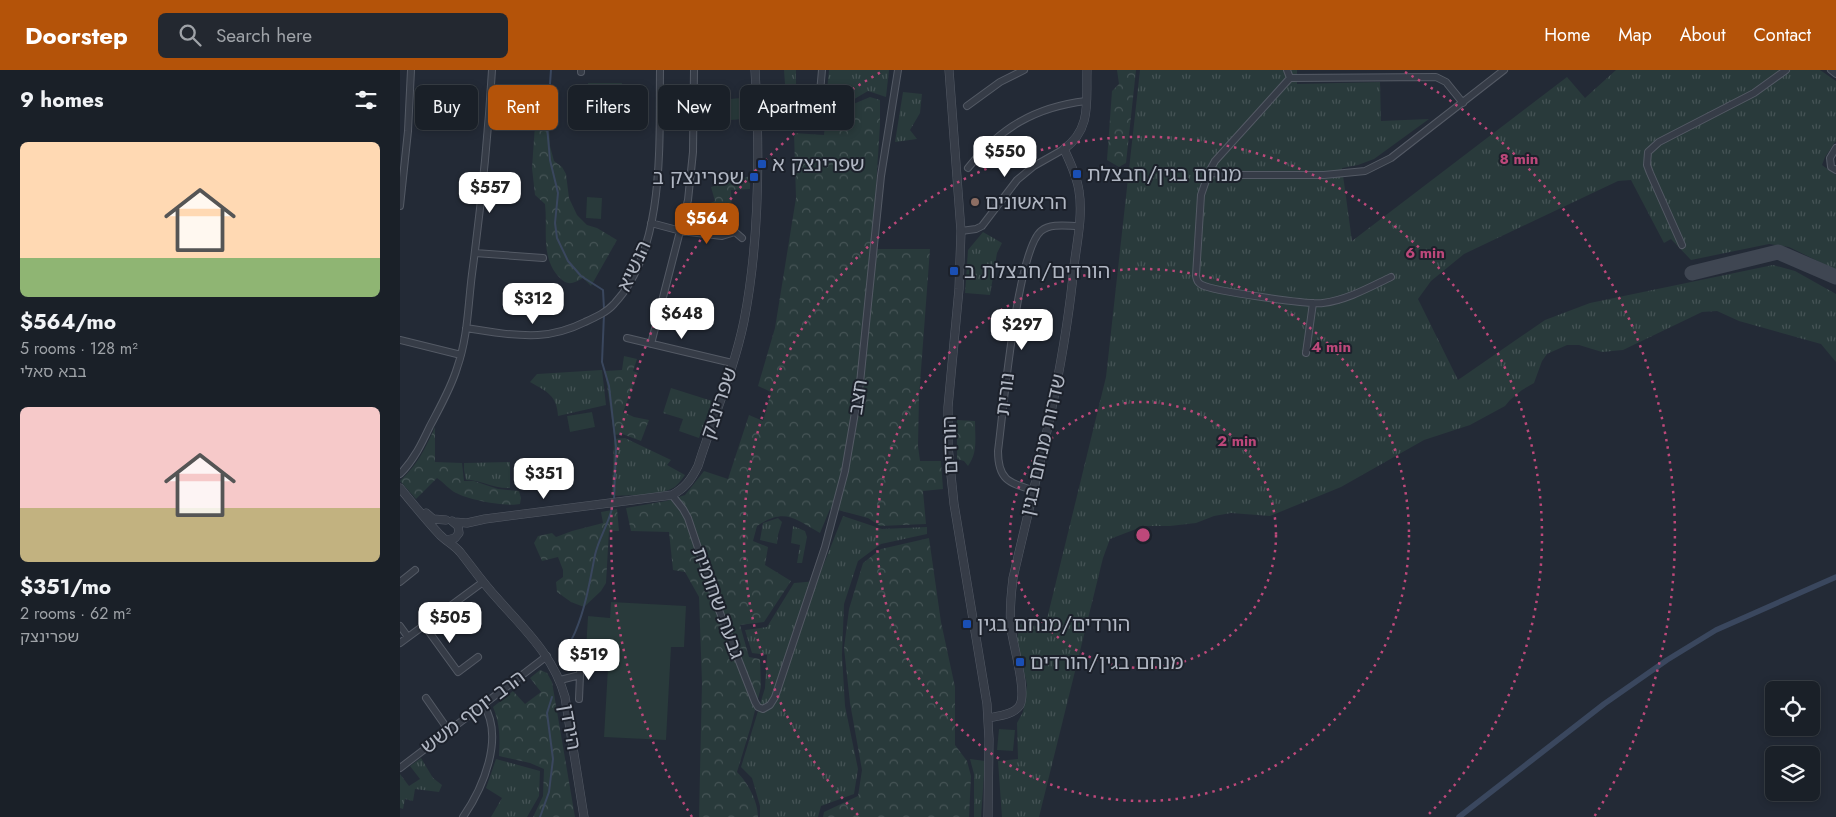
<!DOCTYPE html>
<html lang="en">
<head>
<meta charset="utf-8">
<style>
	body { margin:0; font-family:Jost,"Noto Sans Hebrew",sans-serif; background:#232830; color:#f1f3f6; height:100vh; display:flex; flex-direction:column; font-size:19px; white-space:nowrap }
	* { box-sizing:border-box; margin:0 }
	p { font-size:16px; color:#9fa3a8 }
	.icon { flex:none; width:28px; height:28px; fill:none; stroke:currentColor; stroke-width:2; stroke-linecap:round; stroke-linejoin:round }
	.map { position:relative; flex:1; overflow:hidden }
	.drawer { display:flex; flex-direction:column; background:#1a2028; width:400px }
	.drawer>* { flex:none }
	.banner { position:absolute; left:15px; top:15px; width:475px; height:45px; display:flex; gap:10px }
	.buttons { position:absolute; left:1365px; top:611px; display:grid; gap:10px }
	.buttons a { display:grid; place-items:center; width:55px; height:55px; border-radius:8px; background:#1a2028; box-shadow:0 2px 8px #0003,0 0 0 1px #383e45; font-size:25px }
	.price { position:absolute; translate:-50% -42px; padding:0 11px; border-radius:10px; background:#fff; color:#222; font-size:16px; line-height:32px; filter:drop-shadow(0 1px 2px #0008) }
	.price::after { content:''; position:absolute; left:50%; top:30px; width:15px; height:11px; margin-left:-8px; background:inherit; clip-path:polygon(0 0,100% 0,50% 100%) }
	.price.active { background:#b45309; color:#fff }
	ul { padding:0; list-style:none }
	li { display:grid; align-content:center; gap:10px; height:265px; padding:0 20px }
	li span { display:grid; place-items:center; height:155px; border-radius:8px; color:#555 }
	li>.icon { margin-inline-start:auto }
	span .icon { width:90px; height:90px; fill:#fffc; stroke-width:1 }
	li b { font-size:21px }
	h2 { display:flex; justify-content:space-between; align-items:center; height:60px; padding:0 20px; font-size:21px }
	.chip { padding:0 18px; border-radius:8px; background:#1a2028; box-shadow:0 2px 8px #0003,0 0 0 1px #383e45; font-size:18px; line-height:45px }
	.chip.active { background:#b45309; color:#fff }
	header { display:flex; align-items:center; gap:30px; box-sizing:border-box; height:70px; padding:0 25px; background:#b45309; color:#fff }
	header strong { font-size:24px }
	nav { display:flex; gap:28px; margin-inline-start:auto; font-size:18px }
	.search { width:350px; height:45px; background:#232830; display:flex; align-items:center; gap:12px; box-sizing:border-box; padding:0 18px; border-radius:8px; color:#9fa3a8; font-size:19px }
	main { display:flex; flex:1; min-height:0 }
	.map>svg:first-child { display:block }
</style>
</head>
<body>
<header>
<strong>Doorstep</strong>
<div class="search"><svg class="icon" aria-label="search" viewBox="0 0 24 24"><circle cx="10" cy="10" r="6"/><path d="M15 15l6 6"/></svg>Search here</div>
<nav><a>Home</a><a>Map</a><a>About</a><a>Contact</a></nav>
</header>
<main>
<section class="drawer">
<h2>9 homes<svg class="icon" aria-label="filters" viewBox="0 0 24 24"><path d="M4 7h16M4 17h16"/><circle cx="9" cy="7" r="2"/><circle cx="15" cy="17" r="2"/></svg></h2>
<ul>
<li><span style="background:linear-gradient(#ffd9b3 75%,#8fb573 0)"><svg class="icon" aria-label="home" viewBox="0 0 24 24"><path d="M3 11l9-7 9 7M6 9v11h12V9"/></svg></span><div><b>$564/mo</b><p>5 rooms · 128 m²</p><p>בבא סאלי</p></div></li>
<li><span style="background:linear-gradient(#f6c9c9 65%,#c2b280 0)"><svg class="icon" aria-label="home" viewBox="0 0 24 24"><path d="M3 11l9-7 9 7M6 9v11h12V9"/></svg></span><div><b>$351/mo</b><p>2 rooms · 62 m²</p><p>שפרינצק</p></div></li>
</ul>
</section>
<div class="map">
<svg width="1436" height="747" viewBox="0 0 1436 747">
	<defs>
		<pattern id="grass-tufts" width="24" height="20" patternUnits="userSpaceOnUse" patternTransform="scale(1.25)"><rect width="24" height="20" fill="#293a3b"/><path d="M3 7l-1-3M5 7V3M7 7l1-3M15 17l-1-3M17 17v-4M19 17l1-3" fill="none" stroke="#465456"/></pattern>
		<pattern id="forest-crowns" width="20" height="18" patternUnits="userSpaceOnUse" patternTransform="scale(1.25)"><rect width="20" height="18" fill="#293a3b"/><path d="M2 6a3 3 0 1 1 6 0M12 15a3 3 0 1 1 6 0" fill="none" stroke="#465456"/></pattern>
	</defs>
	<rect width="100%" height="100%" fill="#232a36"/>
	<path fill="url(#grass-tufts)" d="M384,0H396V55L388,57Z
		M429,0H489L486,27L468,21L444,35L427,21Z
		M740,0H897V14L980,12L981,51L1029,49L974,89L958,95L942,98L952,171L1167,7L1185,28L1216,0H1420L1436,11V71L1425,87L1422,95L1436,105V200L1389,177L1369,174L1291,190L1271,169L1264,173L1231,110L1218,111L1064,184L1031,211L1018,229L1058,310L1145,250L1190,233L1373,195L1395,201L1436,224V292L1421,274L1339,251L1317,241L1302,242L1223,280L1202,282L1179,275H1167L1147,284L1142,291L1134,313L1122,320L1110,330L1105,336L1070,355L1024,370L941,417L870,446L831,443L814,446L796,453L770,456H744L710,469L703,488L639,747H602L598,691L618,689L617,653L623,642L627,615L617,569L620,554L645,557L706,307Z
		M503,22L522,24L520,43L510,60L517,69L495,72Z
		M583,162L602,173L597,183L590,225L565,223L568,180Z
		M202,300L206,335L158,346C157,325 147,322 130,312L137,304Z
		M271,318L312,331L299,368L279,361L283,349L263,343Z
		M225,368L271,390L267,395L285,405C281,410 278,416 271,419C257,426 229,425 212,426L214,369Z
		M110,392V418C93,419 82,410 66,410L64,400V393Z
		M443,446L482,459L527,457V464L481,474L458,491L444,534L442,585L445,636L458,699L454,724L421,736L418,747H360V736L352,708L341,697L365,618L367,585L352,583L345,560L367,557L394,513L417,511Z
		M378,448L382,452L378,465L377,474L360,470L363,453Z
		M393,456L405,461L407,467L402,493H397L400,475L391,473Z
		M21,688L33,708L42,715L39,722L15,719L13,731L5,729L3,739L0,738V704L9,716L20,709L10,696Z
		M96,689L140,701L139,726L127,747H91L102,728L86,718Z
		M570,689L585,691L581,747H574V704Z"/>
	<path fill="url(#forest-crowns)" d="M717,0H736L726,93L719,97L707,90L712,21L719,14Z
		M137,26H147L150,76L154,91L162,97L166,104L169,128L177,145L187,155L197,158L217,170L191,216L183,208C173,214 167,216 159,207C140,187 148,159 145,134L135,125L132,98Z
		M470,27L480,30V55L472,179H530L519,327L518,376L520,391H541L543,419L523,421L526,454L480,456L468,448L438,440L430,439L420,463C393,448 385,438 357,456L353,471L368,477L365,495L391,511L364,552L340,555L349,587L360,589L361,617L351,656L337,702C348,713 358,731 358,747H299L302,613L299,527L285,502L273,500L269,462L231,461L226,438L266,431L285,425L304,401L328,409L349,345L363,351L371,322L358,316L375,258L396,128L394,63L424,65L427,33L430,29L444,38Z
		M350,106V119L331,120L332,154C326,166 312,162 300,160L303,136L315,131L311,117Z
		M224,286L237,289L233,301L238,303L223,342L234,347L249,350L241,371L222,364L214,365L205,301L222,300Z
		M557,350L575,351C575,367 578,383 568,396L564,391L557,389Z
		M35,357V392L62,393L64,411H74L98,419L119,421L121,428L120,434C105,437 70,430 56,423C50,420 43,412 37,408L16,429L0,411C18,394 25,379 35,357Z
		M217,439L219,461H209L206,513L201,521L184,537L171,532L157,522L156,512L163,507V500L158,487L142,491L134,473L138,466L152,463L156,467L172,461L203,453L201,442Z
		M529,468L541,552L555,617V675L567,691L571,706L569,747H423L424,742L458,726L462,700L450,633L444,578L449,539L463,493L481,479Z
		M140,600L147,603L152,612L175,747H133L143,726L144,699L130,693L99,686C100,668 100,654 93,637L113,621L125,634L141,622L130,608Z"/>
	<path fill="#293a3b" d="M188,13H222L221,39H187Z
		M341,28L343,49L331,50L329,29Z
		M187,127L202,128L201,149L186,148Z
		M192,342L195,357L170,362L167,346Z
		M211,532L286,536L284,577H271L266,670L204,667L209,580L186,579L188,546L210,548Z
		M599,659L615,660L613,681L597,680Z"/>
	<g fill="none" stroke-linecap="round" stroke-linejoin="round">
		<path stroke="#3a475e" stroke-width="2" d="M151,0L147,56L150,90L158,123L155,153L157,168L168,191L181,206L203,220L204,239
			M204,244L202,292L209,316L216,377L214,430
			M161,591C164,580 172,571 176,560C186,536 190,510 195,485C199,467 210,452 213,434
			M140,747L149,722L153,689L147,643L152,627"/>
		<path stroke="#3a475e" stroke-width="5.5" d="M1059,747L1204,634L1267,590L1316,560L1436,507"/>
		<path stroke="#3f4652" stroke-width="15" d="M1292,203L1378,182L1436,207"/>
		<defs>
			<path id="minor" d="M887,0L890,8
				M1431,0L1436,4
				M181,2V0
				M567,36L600,12L624,0
				M417,56L422,0
				M1436,78L1430,88L1431,97L1436,100
				M568,98C600,58 635,37 686,31
				M809,102L824,105H924L965,101L991,88L1104,0
				M0,136L8,61L11,0
				M251,153L281,161L322,166L335,162L342,168
				M561,161L576,159L582,156L617,110L634,96L664,79
				M1282,175L1250,103L1247,95L1248,82L1259,72L1354,23L1386,0
				M75,183L143,188
				M991,207C970,217 947,230 923,233C910,235 813,221 802,215C798,213 797,211 796,206L801,125L809,102L815,91L890,8L1036,7L1046,12L1063,33
				M66,258C90,262 114,266 138,265C154,264 171,259 185,252C196,247 207,242 214,234C266,179 259,71 260,0
				M227,268L332,293
				M0,270L61,285
				M251,274L288,130L293,82L294,0
				M906,283L913,233
				M0,404C14,390 22,373 30,356C40,337 51,318 57,298C68,267 68,235 72,204C81,136 88,68 92,0
				M633,420C608,413 598,409 598,381C603,343 617,181 641,161C651,153 667,156 678,156
				M272,425L283,439L288,448L317,535L355,632L358,637L363,639L370,635L375,627L425,477L445,401L460,313L481,106L498,0
				M0,512L15,500
				M24,555L58,602L78,587
				M0,556L8,567
				M0,573L83,512
				M160,610L180,605L181,583
				M26,628L49,661
				M179,629L180,605
				M0,698L147,586
				M63,747C83,718 105,667 83,634"/>
			<path id="tertiary" d="M549,0L561,161L559,219L548,337V376L554,434L587,634L589,669L588,747
				M0,418C13,434 26,450 40,465C46,471 54,475 60,482C72,497 83,513 96,527C123,558 154,586 165,627L184,747
				M26,443L33,449L46,450
				M54,452L67,453L85,449L272,425C285,418 291,410 298,396C313,348 334,300 344,251C360,169 360,83 355,0
				M47,470L55,468L59,463L58,456L52,451
				M588,648C598,646 614,645 620,635C627,621 613,575 611,558C609,541 611,525 613,508C637,404 664,302 674,196C677,172 683,145 679,121C677,106 670,92 664,79C692,59 686,31 687,0"/>
		</defs>
		<use href="#minor" stroke="#545a65" stroke-width="8"/>
		<use href="#tertiary" stroke="#545a65" stroke-width="9"/>
		<use href="#minor" stroke="#363c47" stroke-width="6"/>
		<use href="#tertiary" stroke="#363c47" stroke-width="8"/>
	</g>
	<g fill="none" stroke="#bd487a" stroke-width="2.5" stroke-dasharray="2.5 5">
		<circle cx="743" cy="465" r="133"/>
		<circle cx="743" cy="465" r="266"/>
		<path d="M458 745A399 399 0 1 1 1028 745"/>
		<path d="M292 747A532 532 0 0 1 481 2M1005 2A532 532 0 0 1 1194 747"/>
	</g>
	<g fill="#1a4fb4" stroke="#1c212b" stroke-width="2">
		<rect x="357" y="89" width="10" height="10" rx="2.5"/>
		<rect x="672" y="99" width="10" height="10" rx="2.5"/>
		<rect x="349" y="102" width="10" height="10" rx="2.5"/>
		<rect x="549" y="196" width="10" height="10" rx="2.5"/>
		<rect x="562" y="549" width="10" height="10" rx="2.5"/>
		<rect x="615" y="587" width="10" height="10" rx="2.5"/>
	</g>
	<circle fill="#8d6e63" stroke="#1c212b" stroke-width="2" cx="575" cy="132" r="5"/>
	<g text-anchor="middle" dominant-baseline="central" stroke-width="4" stroke-linejoin="round" paint-order="stroke">
		<g font-size="20" fill="#b1b7c3" stroke="#1c212b" text-anchor="start">
			<text x="372" y="94">שפרינצק א</text>
			<text x="687" y="104">מנחם בגין/חבצלת</text>
			<text x="344" y="107" text-anchor="end">שפרינצק ב</text>
			<text x="585" y="132">הראשונים</text>
			<text x="564" y="201">הורדים/חבצלת ב</text>
			<text x="577" y="554">הורדים/מנחם בגין</text>
			<text x="630" y="592">מנחם בגין/הורדים</text>
		</g>
		<g font-size="20" fill="#b1b7c3" stroke="#1c212b">
			<text transform="translate(234 196) rotate(-65)">הנשיא</text>
			<text transform="translate(605 324) rotate(-83)">נורית</text>
			<text transform="translate(458 327) rotate(-81)">חצב</text>
			<text transform="translate(319 333) rotate(-71)">שפרינצק</text>
			<text transform="translate(550 375) rotate(-92)">הורדים</text>
			<text transform="translate(643 375) rotate(-77)">שדרות מנחם בגין</text>
			<text transform="translate(318 533) rotate(70)">גבעת שחומית</text>
			<text transform="translate(73 642) rotate(-37)">הרב יוסף משש</text>
			<text transform="translate(170 657) rotate(80)">הירדן</text>
		</g>
	</g>
	<circle cx="743" cy="465" r="8" fill="#bd487a" stroke="#1c212b" stroke-width="2.5"/>
	<g font-size="15" text-anchor="middle" font-weight="bold" fill="#bd487a" stroke="#1c212b" stroke-width="4" stroke-linejoin="round" paint-order="stroke">
		<text x="1119" y="94">8 min</text>
		<text x="1025" y="188">6 min</text>
		<text x="931" y="282">4 min</text>
		<text x="837" y="376">2 min</text>
	</g>
</svg>
<div class="buttons">
<a><svg class="icon" aria-label="locate" viewBox="0 0 24 24"><circle cx="12" cy="12" r="6"/><path d="M12 2v4M12 18v4M2 12h4M18 12h4"/></svg></a>
<a><svg class="icon" aria-label="layers" viewBox="0 0 24 24"><path d="M12 4l9 5-9 5-9-5zM3 14l9 5 9-5"/></svg></a>
</div>
<b class="price" style="left:605px;top:108px">$550</b>
<b class="price" style="left:90px;top:144px">$557</b>
<b class="price active" style="left:307px;top:175px">$564</b>
<b class="price" style="left:133px;top:255px">$312</b>
<b class="price" style="left:282px;top:270px">$648</b>
<b class="price" style="left:622px;top:281px">$297</b>
<b class="price" style="left:144px;top:430px">$351</b>
<b class="price" style="left:50px;top:574px">$505</b>
<b class="price" style="left:189px;top:611px">$519</b>
<div class="banner">
<a class="chip">Buy</a>
<a class="chip active">Rent</a>
<a class="chip">Filters</a>
<a class="chip">New</a>
<a class="chip">Apartment</a>
</div>
</div>
</main>
</body>
</html>
